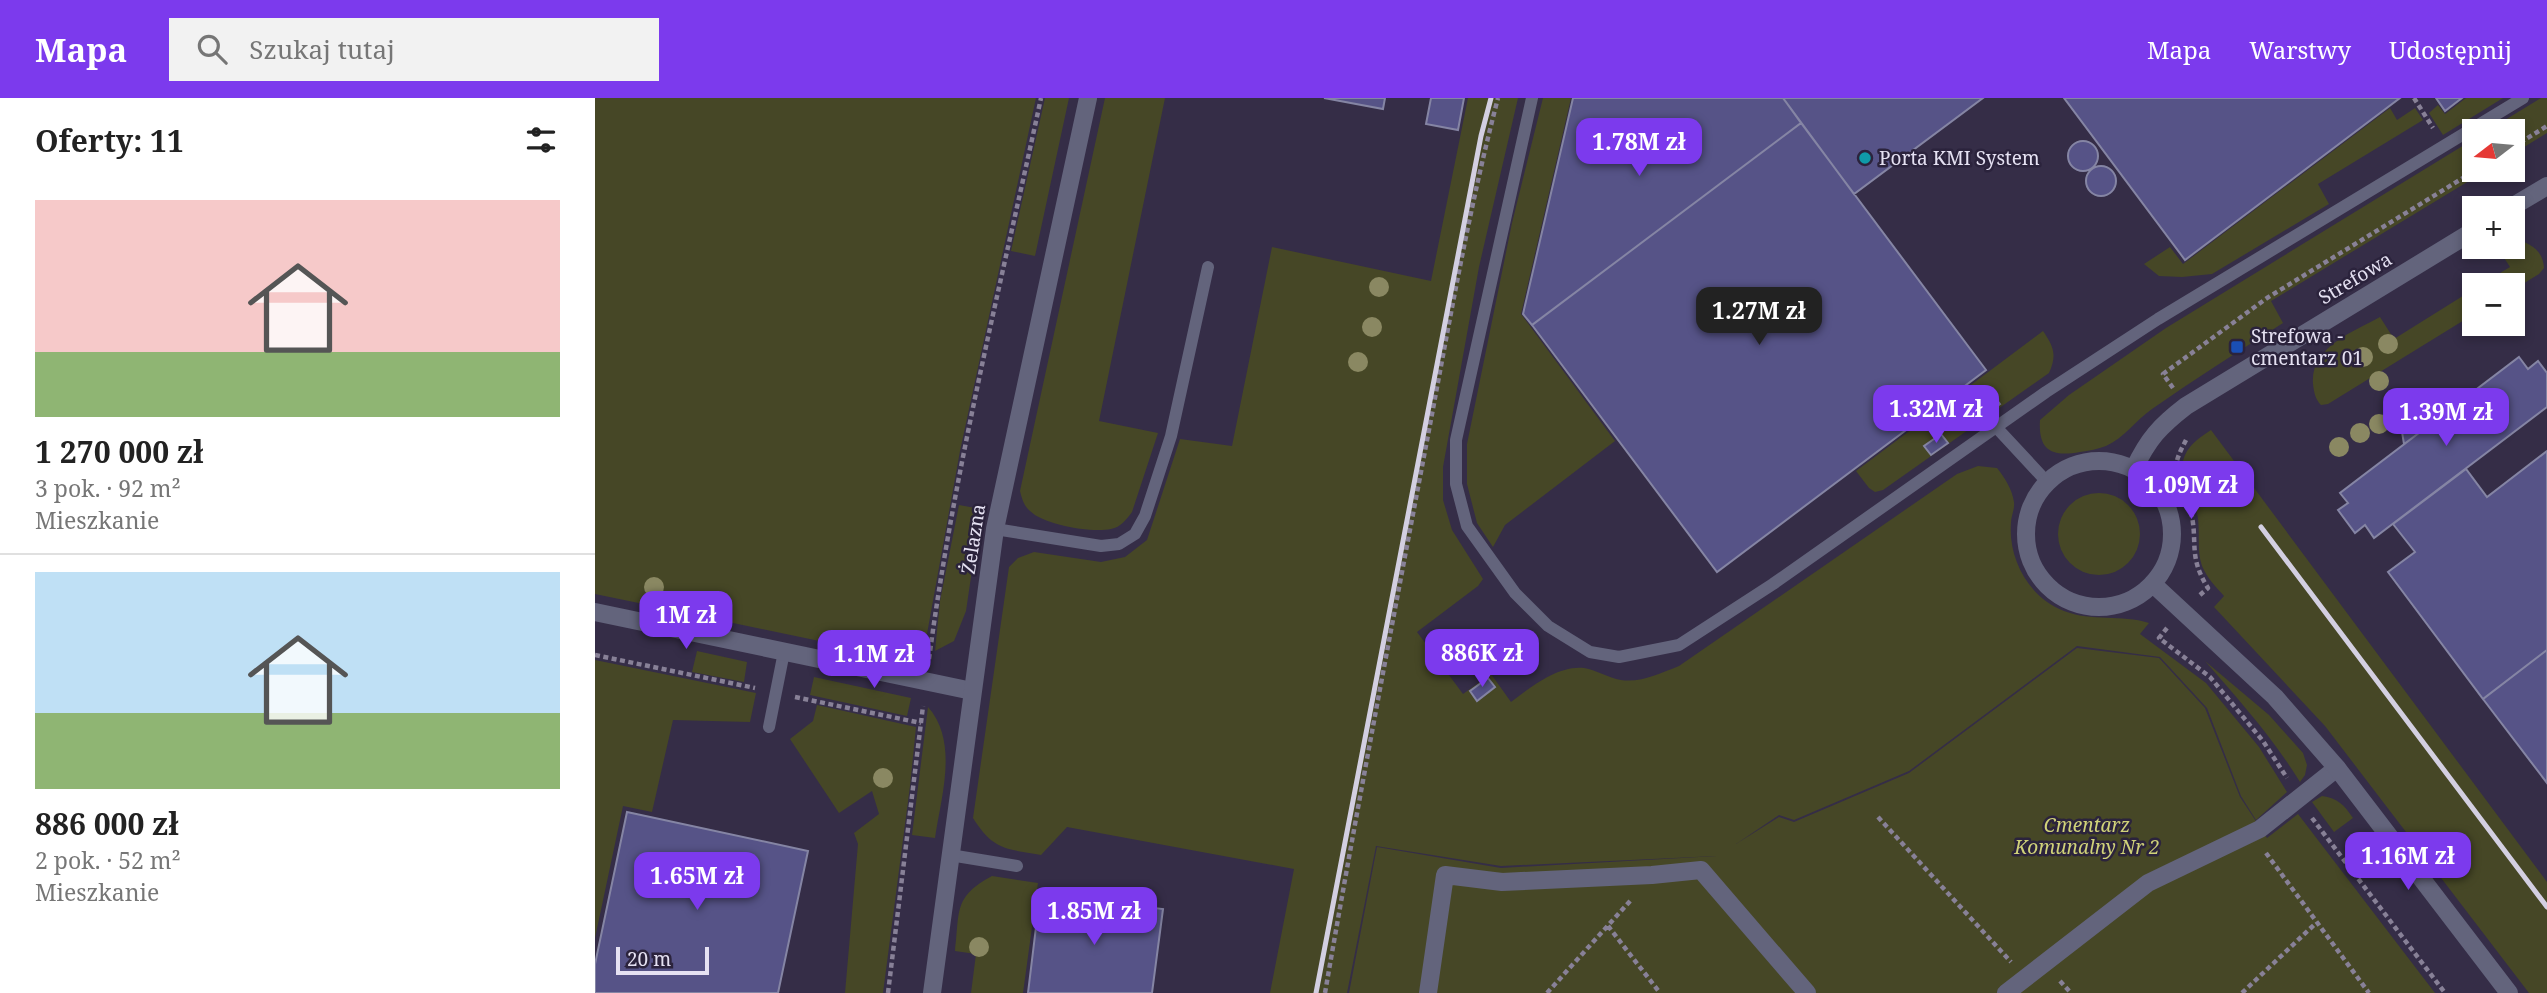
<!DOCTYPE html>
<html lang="pl">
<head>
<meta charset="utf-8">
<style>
	body { margin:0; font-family:"Noto Serif",serif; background:#f2f2f2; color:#222; height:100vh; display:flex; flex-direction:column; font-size:26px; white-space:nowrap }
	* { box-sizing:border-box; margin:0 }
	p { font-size:23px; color:#767676 }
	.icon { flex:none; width:38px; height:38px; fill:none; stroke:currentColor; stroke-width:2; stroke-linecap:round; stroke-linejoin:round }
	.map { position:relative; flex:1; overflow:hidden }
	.side { display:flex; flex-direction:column; background:#fff; width:595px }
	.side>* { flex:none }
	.needle { width:46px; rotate:254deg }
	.controls { position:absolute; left:1867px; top:21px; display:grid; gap:14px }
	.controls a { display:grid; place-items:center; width:63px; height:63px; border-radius:0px; background:#fff; box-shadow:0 4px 10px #0003; font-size:35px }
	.scale { position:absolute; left:21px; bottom:18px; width:93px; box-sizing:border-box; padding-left:7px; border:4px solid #e5e1f2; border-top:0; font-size:19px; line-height:24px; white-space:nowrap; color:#e5e1f2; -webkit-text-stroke:5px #2b233c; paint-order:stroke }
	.price { position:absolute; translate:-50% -60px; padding:0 16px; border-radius:14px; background:#7c3aed; color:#fff; font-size:23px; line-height:46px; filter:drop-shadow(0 2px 4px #0008) }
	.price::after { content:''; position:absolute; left:50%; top:42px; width:21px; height:16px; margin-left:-10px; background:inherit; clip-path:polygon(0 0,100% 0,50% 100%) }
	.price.active { background:#222; color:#fff }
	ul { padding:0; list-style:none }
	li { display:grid; align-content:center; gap:14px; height:371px; padding:0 35px }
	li+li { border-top:2px solid #e0e0e0 }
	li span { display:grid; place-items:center; height:217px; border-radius:0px; color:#555 }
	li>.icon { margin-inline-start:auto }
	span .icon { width:126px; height:126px; fill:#fffc; stroke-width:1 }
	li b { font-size:30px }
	h2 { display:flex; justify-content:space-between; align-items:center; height:84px; padding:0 35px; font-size:30px }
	header { display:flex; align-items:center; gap:42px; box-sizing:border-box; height:98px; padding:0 35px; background:#7c3aed; color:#fff }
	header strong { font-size:33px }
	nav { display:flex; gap:38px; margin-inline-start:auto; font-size:24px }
	.search { width:490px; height:63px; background:#f2f2f2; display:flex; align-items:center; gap:18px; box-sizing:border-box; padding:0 24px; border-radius:0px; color:#767676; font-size:26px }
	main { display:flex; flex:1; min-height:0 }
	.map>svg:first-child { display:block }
</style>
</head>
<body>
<header>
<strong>Mapa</strong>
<div class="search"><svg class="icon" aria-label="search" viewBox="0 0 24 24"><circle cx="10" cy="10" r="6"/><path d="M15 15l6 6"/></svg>Szukaj tutaj</div>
<nav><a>Mapa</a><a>Warstwy</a><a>Udostępnij</a></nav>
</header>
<main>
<section class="side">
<h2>Oferty: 11<svg class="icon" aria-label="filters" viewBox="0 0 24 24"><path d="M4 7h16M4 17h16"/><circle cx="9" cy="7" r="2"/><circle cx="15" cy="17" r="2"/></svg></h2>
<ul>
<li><span style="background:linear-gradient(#f6c9c9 70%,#8fb573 0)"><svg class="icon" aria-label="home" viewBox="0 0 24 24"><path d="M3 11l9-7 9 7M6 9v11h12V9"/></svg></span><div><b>1 270 000 zł</b><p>3 pok. · 92 m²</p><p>Mieszkanie</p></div></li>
<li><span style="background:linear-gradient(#bfe0f5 65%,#8fb573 0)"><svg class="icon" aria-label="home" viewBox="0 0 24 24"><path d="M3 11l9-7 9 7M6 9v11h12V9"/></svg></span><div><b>886 000 zł</b><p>2 pok. · 52 m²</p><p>Mieszkanie</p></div></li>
</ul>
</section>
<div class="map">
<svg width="1952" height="895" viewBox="0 0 1952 895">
	<rect width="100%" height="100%" fill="#352d47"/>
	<path fill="#464726" d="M0,0H441L365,353L332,536L322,542L320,563L119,521L105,499L82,495L63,509L0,496Z
		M450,0H474L440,158L416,153Z
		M510,0H570L504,323L563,335L537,414C531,422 526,429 516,431C496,435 449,427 435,413C429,408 427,401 425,393Z
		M873,0H923L884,169L848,369V402L857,432L888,481L883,488L822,534L868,596L896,576L916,604C936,589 963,567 989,570C1002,572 1013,580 1026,582C1046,585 1066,575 1084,568L1362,376L1383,368L1402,370C1410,380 1417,391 1419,404C1420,411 1416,418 1416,425C1413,461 1434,500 1469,513C1497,524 1526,516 1554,525L1545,536L1611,585L1664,649L1692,694L1661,722L1646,698L1612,610L1565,559L1482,548L1314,673L1199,722L1184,717L1141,746L1184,719L1199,724L1314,675L1482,550L1564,560L1610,610L1645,699L1672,740L1703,716L1840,895H754L782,749L906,770L1122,758L906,768L781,748L752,895H675L699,771L472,729L446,757C411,751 398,752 378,720L414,469L423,460L439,454L506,464L530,459L552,442L585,341L637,348L677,149L836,183Z
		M948,0H976L926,216L1020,343L910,427L898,449L882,425L872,386V346L917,125Z
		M1871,0H1908L1848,37L1834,15L1843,7L1850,16Z
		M1946,0H1952V35L1918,56V33H1892Z
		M1795,10L1802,22L1820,10L1828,22L1723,86L1734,106L1617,176L1587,179L1564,178L1549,166L1575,149L1588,166Z
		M1879,41L1880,72H1892L1676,203L1688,225C1644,253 1600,281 1557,311C1541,322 1529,340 1511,348C1503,351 1494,353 1485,354C1457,359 1443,353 1445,322L1474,297L1571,230Z
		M1918,140C1934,145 1948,151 1949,170L1944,176L1918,192V187H1885L1915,169L1902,149H1918Z
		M1879,191V216L1733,306L1726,307C1720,301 1719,294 1718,286C1715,249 1758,234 1785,219L1799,241Z
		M1448,233C1459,249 1462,257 1454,275L1288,392L1280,394L1274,390L1261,373Z
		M1616,332L1952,784V895H1934L1730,628L1619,509L1629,498C1621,489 1612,480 1607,468C1601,451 1606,432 1602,415C1598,400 1586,383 1587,369C1589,350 1602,341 1616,332Z
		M1463 436a41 41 0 1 1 82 0a41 41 0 1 1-82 0Z
		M364,407L386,411L371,513L359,543L340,553L345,503Z
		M102,553L152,564L149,584L97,574Z
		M0,562L161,595L155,624L78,622L57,714L28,708L0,840Z
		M1610,563L1674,617L1708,655L1712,667L1710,677L1705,684C1678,640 1644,602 1610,563Z
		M219,579L316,600L312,618L215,597Z
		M222,607L321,629L315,688L288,895H250L263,746L259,735L284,716L277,693L244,715L195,641L218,623Z
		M333,609C364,644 346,699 340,740L317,737Z
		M1727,698C1743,700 1749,707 1758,720L1739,734L1717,704Z
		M397,778L443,785L428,895H376L381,856L360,853C365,813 358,799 397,778Z"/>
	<path fill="#565387" stroke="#8585a4" stroke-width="2" d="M729,0H790L788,11Z
		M836,0H869L863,32L831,26Z
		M978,0H1188L1206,25L937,227L928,216Z
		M1188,0H1388L1259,96Z
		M1469,0H1805L1590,162Z
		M1841,0H1867L1850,13Z
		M1206,25L1391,272L1122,474L937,227Z
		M1473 58a15 15 0 1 1 30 0a15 15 0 1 1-30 0Z
		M1491 83a15 15 0 1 1 30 0a15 15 0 1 1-30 0Z
		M1924,259L1933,271L1943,263L1952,275V309L1779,440L1770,427L1760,435L1743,412L1753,405L1745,395Z
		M1398,297L1405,306L1389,318L1382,309Z
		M1838,301L1851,302L1862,307L1809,346L1807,334L1810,322L1817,312L1827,304Z
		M1346,336L1353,345L1336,357L1329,348Z
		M1952,353V552L1888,601L1793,474L1820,454L1798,426L1871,371L1892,399Z
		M1952,552V685L1888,601Z
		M893,580L900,589L882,603L875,593Z
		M32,714L213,753L183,895H0V866Z
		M445,796L568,811L557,895H433Z"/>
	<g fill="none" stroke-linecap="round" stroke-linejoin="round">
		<path stroke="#888197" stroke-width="4.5" stroke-dasharray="5 3.5" stroke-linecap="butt" d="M1819,0L1838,30
			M1918,49L1952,28
			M1578,290L1568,276L1672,200L1881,72
			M1591,342C1586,352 1580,362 1581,374C1583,387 1591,398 1595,410C1604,443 1592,457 1613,490L1605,497
			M1572,530L1564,540L1615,579L1668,643L1692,680
			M0,557L160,590
			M334,561C359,372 406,186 446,0
			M200,599L326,625
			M1283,719L1416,864
			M1717,720L1850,895
			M1671,755L1774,895
			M1013,828L1065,895
			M1465,883L1476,895
			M293,895L328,608
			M730,895C761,716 795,537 829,358C852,239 872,118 903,0
			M952,895L1036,802
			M1647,895L1721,825"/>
		<path stroke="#63647c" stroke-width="12" d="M937,0L861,342V386L872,428L920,495L953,528L995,554L1024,559L1084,547L1178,486L1451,294L1563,221L1928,0
			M1401,329L1453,385
			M400,431L506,448L524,446L540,436L550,418L576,338L613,169
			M174,629L189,554
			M355,757L422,768"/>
		<path stroke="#63647c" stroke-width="18" d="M833,895L850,777L907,784L1057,777L1106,772L1212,895
			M1411,895L1553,785L1665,731L1742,670"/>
		<path stroke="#63647c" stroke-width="18" d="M0,514L377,593"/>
		<path stroke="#63647c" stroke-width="18" d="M1915,110L1952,88
			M1431 436a73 73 0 1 1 146 0a73 73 0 1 1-146 0Z
			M1539,371C1553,341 1565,328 1591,308L1880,132
			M1558,486L1680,599L1742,670L1914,895
			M337,895L400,431L493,0"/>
		<path stroke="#d3cfe1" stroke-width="5" d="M1666,429L1952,809
			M721,895L886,38L896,0"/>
	</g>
	<g fill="#8a8862">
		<circle cx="784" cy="189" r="10"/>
		<circle cx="777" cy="229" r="10"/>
		<circle cx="1793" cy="246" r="10"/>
		<circle cx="1768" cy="259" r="10"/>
		<circle cx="763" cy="264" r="10"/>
		<circle cx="1784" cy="283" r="10"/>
		<circle cx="1784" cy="326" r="10"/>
		<circle cx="1765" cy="335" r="10"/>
		<circle cx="1744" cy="349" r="10"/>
		<circle cx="59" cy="489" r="10"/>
		<circle cx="288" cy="680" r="10"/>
		<circle cx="384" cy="849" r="10"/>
	</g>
	<circle fill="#0f9aa8" stroke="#2b233c" stroke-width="2.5" cx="1270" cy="60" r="7"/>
	<rect fill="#1a4fb4" stroke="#2b233c" stroke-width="2.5" x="1635" y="242" width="14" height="14" rx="3.5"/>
	<g text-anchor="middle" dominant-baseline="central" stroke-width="5" stroke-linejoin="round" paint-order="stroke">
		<g font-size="19" fill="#e5e1f2" stroke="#2b233c" text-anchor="start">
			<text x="1284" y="60">Porta KMI System</text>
			<text x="1656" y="238">Strefowa -<tspan x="1656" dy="22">cmentarz 01</tspan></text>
		</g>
		<g font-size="19" fill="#e5e1f2" stroke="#2b233c">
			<text transform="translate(1760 180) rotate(-31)">Strefowa</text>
			<text transform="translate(378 441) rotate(-81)">Żelazna</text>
		</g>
		<g font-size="19" font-style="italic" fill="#d0d279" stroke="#2b233c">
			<text x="1492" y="727">Cmentarz<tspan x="1492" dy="22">Komunalny Nr 2</tspan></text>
		</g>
	</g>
</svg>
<div class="controls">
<a><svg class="needle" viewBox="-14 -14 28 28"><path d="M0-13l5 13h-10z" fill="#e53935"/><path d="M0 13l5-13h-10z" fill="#767676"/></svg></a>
<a>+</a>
<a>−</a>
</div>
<div class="scale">20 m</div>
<b class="price" style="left:1044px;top:80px">1.78M zł</b>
<b class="price active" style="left:1164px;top:249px">1.27M zł</b>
<b class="price" style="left:1341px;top:347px">1.32M zł</b>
<b class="price" style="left:1851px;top:350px">1.39M zł</b>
<b class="price" style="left:1596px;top:423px">1.09M zł</b>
<b class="price" style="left:91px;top:553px">1M zł</b>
<b class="price" style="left:887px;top:591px">886K zł</b>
<b class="price" style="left:279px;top:592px">1.1M zł</b>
<b class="price" style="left:1813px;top:794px">1.16M zł</b>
<b class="price" style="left:102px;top:814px">1.65M zł</b>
<b class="price" style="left:499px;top:849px">1.85M zł</b>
</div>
</main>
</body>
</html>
